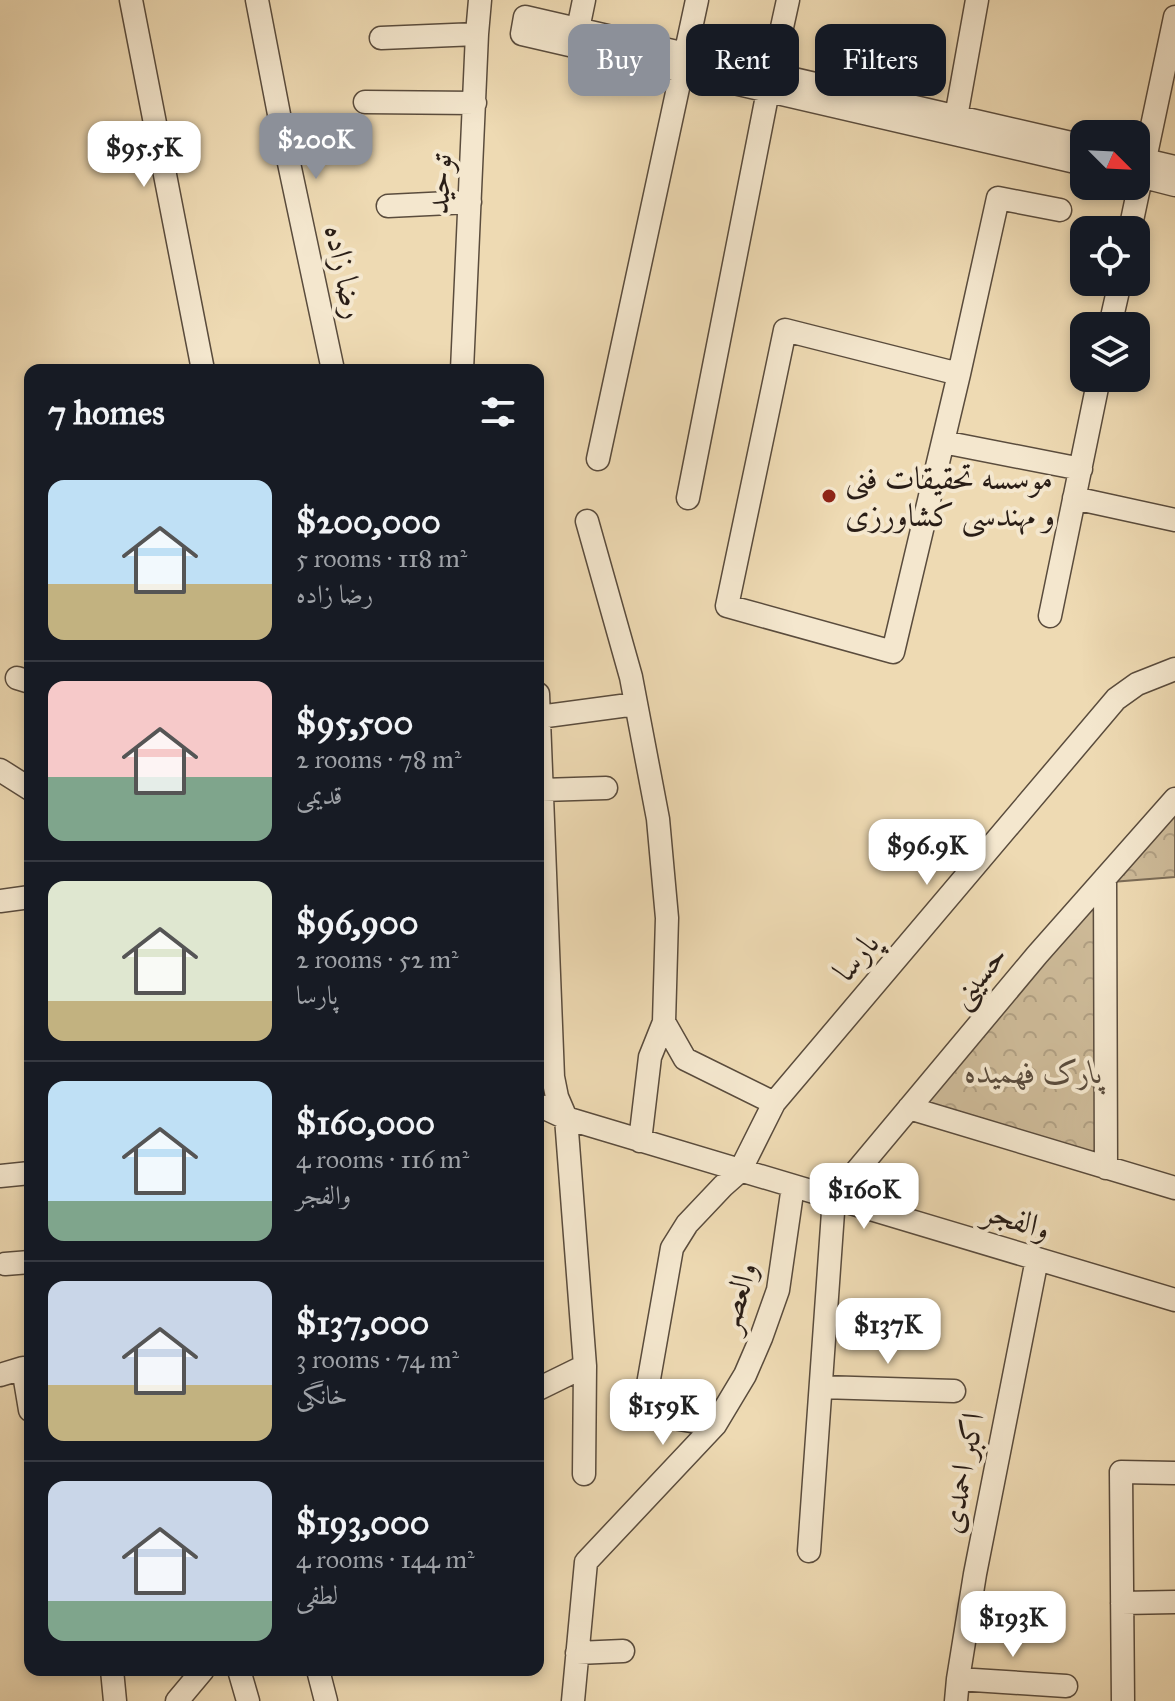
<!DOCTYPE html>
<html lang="en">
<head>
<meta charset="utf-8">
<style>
	body { margin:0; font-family:"IM FELL Great Primer",Amiri,serif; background:#242831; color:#f1f3f6; height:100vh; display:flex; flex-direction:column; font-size:30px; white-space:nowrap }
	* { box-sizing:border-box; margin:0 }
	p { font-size:26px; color:#9ea1a6 }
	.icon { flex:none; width:44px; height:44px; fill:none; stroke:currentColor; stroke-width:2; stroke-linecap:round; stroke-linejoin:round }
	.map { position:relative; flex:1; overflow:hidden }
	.sheet { position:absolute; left:24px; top:364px; width:520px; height:1312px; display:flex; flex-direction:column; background:#171b24; border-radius:16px; box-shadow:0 4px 12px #0003 }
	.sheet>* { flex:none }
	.top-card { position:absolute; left:568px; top:24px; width:486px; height:72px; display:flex; gap:16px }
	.needle { width:52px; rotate:114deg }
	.fabs { position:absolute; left:1070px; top:120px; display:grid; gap:16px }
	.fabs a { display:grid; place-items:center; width:80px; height:80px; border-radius:16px; background:#171b24; box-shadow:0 4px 12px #0003; font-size:40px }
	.price { position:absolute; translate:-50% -68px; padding:0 18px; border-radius:16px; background:#fff; color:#222; font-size:26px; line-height:52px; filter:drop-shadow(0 2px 4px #0008) }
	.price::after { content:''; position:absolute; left:50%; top:48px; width:24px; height:18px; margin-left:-12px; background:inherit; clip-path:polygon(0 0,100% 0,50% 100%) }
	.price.on { background:#8c9099; color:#fff }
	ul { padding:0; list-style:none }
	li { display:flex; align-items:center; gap:24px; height:200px; padding:0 24px }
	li+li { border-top:2px solid #363941 }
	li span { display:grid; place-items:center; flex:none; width:224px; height:160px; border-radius:16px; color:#555 }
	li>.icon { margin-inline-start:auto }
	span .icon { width:96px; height:96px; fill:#fffc; stroke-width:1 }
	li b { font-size:34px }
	h2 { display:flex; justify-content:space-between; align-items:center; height:96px; padding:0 24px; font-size:34px }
	.pill { padding:0 28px; border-radius:16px; background:#171b24; box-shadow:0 4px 12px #0003; font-size:28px; line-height:72px }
	.pill.on { background:#8c9099; color:#fff }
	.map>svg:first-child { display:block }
</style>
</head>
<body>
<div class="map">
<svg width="1175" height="1701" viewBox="0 0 1175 1701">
	<defs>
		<pattern id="park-crowns" width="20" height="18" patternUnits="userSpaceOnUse" patternTransform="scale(2)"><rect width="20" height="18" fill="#cdba98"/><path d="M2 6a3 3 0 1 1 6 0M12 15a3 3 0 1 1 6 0" fill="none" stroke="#b09f82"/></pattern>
	</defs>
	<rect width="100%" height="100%" fill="#eedab3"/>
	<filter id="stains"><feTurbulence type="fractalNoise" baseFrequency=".0025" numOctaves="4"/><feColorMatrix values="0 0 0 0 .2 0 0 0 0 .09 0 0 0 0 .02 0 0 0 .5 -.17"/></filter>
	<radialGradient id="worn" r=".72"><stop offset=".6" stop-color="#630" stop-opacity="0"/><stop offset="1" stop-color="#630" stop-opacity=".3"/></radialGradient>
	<path fill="url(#park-crowns)" stroke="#7b6c57" stroke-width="2" d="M1175,806V877L1111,882Z
		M1098,896L1099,1161L925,1104Z"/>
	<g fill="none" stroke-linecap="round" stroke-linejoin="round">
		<defs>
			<path id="minor" d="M131,0L203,370
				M257,0L283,135L333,370
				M578,29L584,0
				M381,38L477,34
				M365,102L475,103
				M956,117L977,0
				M1084,146L525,17L522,34L1084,164
				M1136,158L1175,167
				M1136,175L1175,185
				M388,206L470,202
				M1130,230L1175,17
				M1110,326L1120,282
				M462,370L477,34L480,0
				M959,374L785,330L727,606L893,652L959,374L998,198L1060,210
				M943,442L1081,469
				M598,459L697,0
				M688,498L768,91L788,0
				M1074,498L1175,520
				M587,521L631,677L658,819L667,918L664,1022L685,1059L774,1103
				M1050,616L1099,378
				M17,678L30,682
				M538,694L553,1077L557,1097L566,1118L585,1366L584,1474
				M539,717L636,704
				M0,770L30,789
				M542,790L606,788
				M1105,878L1106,1168
				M0,901L30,897
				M538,1105L566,1118L1175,1300
				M909,1108L1175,1188
				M640,1141L650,1057L664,1022
				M0,1176L30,1173
				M5,1264L30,1262
				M0,1375L23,1368L30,1410
				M821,1387L954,1391
				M538,1389L585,1366
				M715,1425L643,1413L672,1248L687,1224L723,1186L740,1171L774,1103L1116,699L1137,684L1175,669
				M809,1551L834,1198L1037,955L1175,799
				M1122,1603L1175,1602
				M577,1653L623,1651
				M112,1670L115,1701
				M239,1670L248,1701
				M318,1670L326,1701
				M958,1679L1066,1686
				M177,1701L203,1670
				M573,1701L586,1562L715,1425L745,1375L761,1338L778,1290L793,1186
				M956,1701L958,1679L975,1574L1037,1259
				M1123,1701L1121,1472L1175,1473"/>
		</defs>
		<use href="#minor" stroke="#5a4c3d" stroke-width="25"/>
		<use href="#minor" stroke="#f4e7ce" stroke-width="22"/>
	</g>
	<circle fill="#8f2418" stroke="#f4e7ce" stroke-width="3" cx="829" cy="496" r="8"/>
	<g text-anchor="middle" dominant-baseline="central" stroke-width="8" stroke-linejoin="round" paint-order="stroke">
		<g font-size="32" fill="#291d16" stroke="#f4e7ce">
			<text transform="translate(439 184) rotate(-87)">توحید</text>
			<text transform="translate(345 272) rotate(78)">رضا زاده</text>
			<text transform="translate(856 957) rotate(-50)">پارسا</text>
			<text transform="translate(978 976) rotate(-50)">حسینی</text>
			<text transform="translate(1017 1220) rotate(17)">والفجر</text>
			<text transform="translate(737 1297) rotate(-73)">والعصر</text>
			<text transform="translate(962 1473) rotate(-79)">اکبر احمدی</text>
		</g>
		<g font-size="32" fill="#291d16" stroke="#f4e7ce" text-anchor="start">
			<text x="845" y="478">موسسه تحقیقات فنی<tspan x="845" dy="37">و مهندسی کشاورزی</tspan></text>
		</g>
		<g font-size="32" font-style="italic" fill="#5a4c3d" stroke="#f4e7ce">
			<text x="1034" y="1072">پارک فهمیده</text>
		</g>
	</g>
	<rect width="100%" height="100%" filter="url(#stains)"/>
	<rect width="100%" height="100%" fill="url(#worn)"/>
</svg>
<div class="fabs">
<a><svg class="needle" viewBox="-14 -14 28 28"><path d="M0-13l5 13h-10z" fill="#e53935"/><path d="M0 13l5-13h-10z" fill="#9ea1a6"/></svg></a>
<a><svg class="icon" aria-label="locate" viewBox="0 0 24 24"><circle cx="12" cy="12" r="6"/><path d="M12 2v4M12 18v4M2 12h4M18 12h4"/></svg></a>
<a><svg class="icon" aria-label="layers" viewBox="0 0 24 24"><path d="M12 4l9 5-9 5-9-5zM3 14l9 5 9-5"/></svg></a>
</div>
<b class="price on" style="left:316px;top:181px">$200K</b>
<b class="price" style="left:144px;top:189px">$95.5K</b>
<b class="price" style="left:927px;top:887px">$96.9K</b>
<b class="price" style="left:864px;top:1231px">$160K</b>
<b class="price" style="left:888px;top:1366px">$137K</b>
<b class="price" style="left:663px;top:1447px">$159K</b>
<b class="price" style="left:1013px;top:1659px">$193K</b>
<div class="top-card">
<a class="pill on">Buy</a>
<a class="pill">Rent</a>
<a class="pill">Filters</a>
</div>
<section class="sheet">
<h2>7 homes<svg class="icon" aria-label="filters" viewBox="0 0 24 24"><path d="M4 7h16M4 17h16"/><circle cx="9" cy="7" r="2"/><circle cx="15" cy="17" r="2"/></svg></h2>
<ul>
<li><span style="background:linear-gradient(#bfe0f5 65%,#c2b280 0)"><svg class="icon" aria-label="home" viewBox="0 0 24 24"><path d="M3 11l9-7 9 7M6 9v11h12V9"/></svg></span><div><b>$200,000</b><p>5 rooms · 118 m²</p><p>رضا زاده</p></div></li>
<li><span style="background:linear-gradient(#f6c9c9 60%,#7fa58c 0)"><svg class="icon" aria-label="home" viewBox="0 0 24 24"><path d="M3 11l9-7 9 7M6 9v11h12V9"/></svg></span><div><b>$95,500</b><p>2 rooms · 78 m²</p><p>قدیمی</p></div></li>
<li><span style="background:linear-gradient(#dfe7d0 75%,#c2b280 0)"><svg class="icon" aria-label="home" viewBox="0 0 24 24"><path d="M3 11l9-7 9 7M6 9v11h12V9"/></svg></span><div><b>$96,900</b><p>2 rooms · 52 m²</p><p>پارسا</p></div></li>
<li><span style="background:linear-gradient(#bfe0f5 75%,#7fa58c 0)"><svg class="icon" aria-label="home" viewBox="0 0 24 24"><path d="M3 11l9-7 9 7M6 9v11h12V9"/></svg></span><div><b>$160,000</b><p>4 rooms · 116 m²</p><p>والفجر</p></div></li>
<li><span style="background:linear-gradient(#c9d6e8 65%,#c2b280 0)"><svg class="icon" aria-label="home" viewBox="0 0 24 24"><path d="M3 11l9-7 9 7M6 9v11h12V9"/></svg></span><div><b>$137,000</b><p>3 rooms · 74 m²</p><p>خانگی</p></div></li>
<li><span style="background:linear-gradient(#c9d6e8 75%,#7fa58c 0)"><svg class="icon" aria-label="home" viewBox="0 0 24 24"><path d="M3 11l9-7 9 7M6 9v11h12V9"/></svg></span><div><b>$193,000</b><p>4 rooms · 144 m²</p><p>لطفی</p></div></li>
</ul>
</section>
</div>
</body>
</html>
